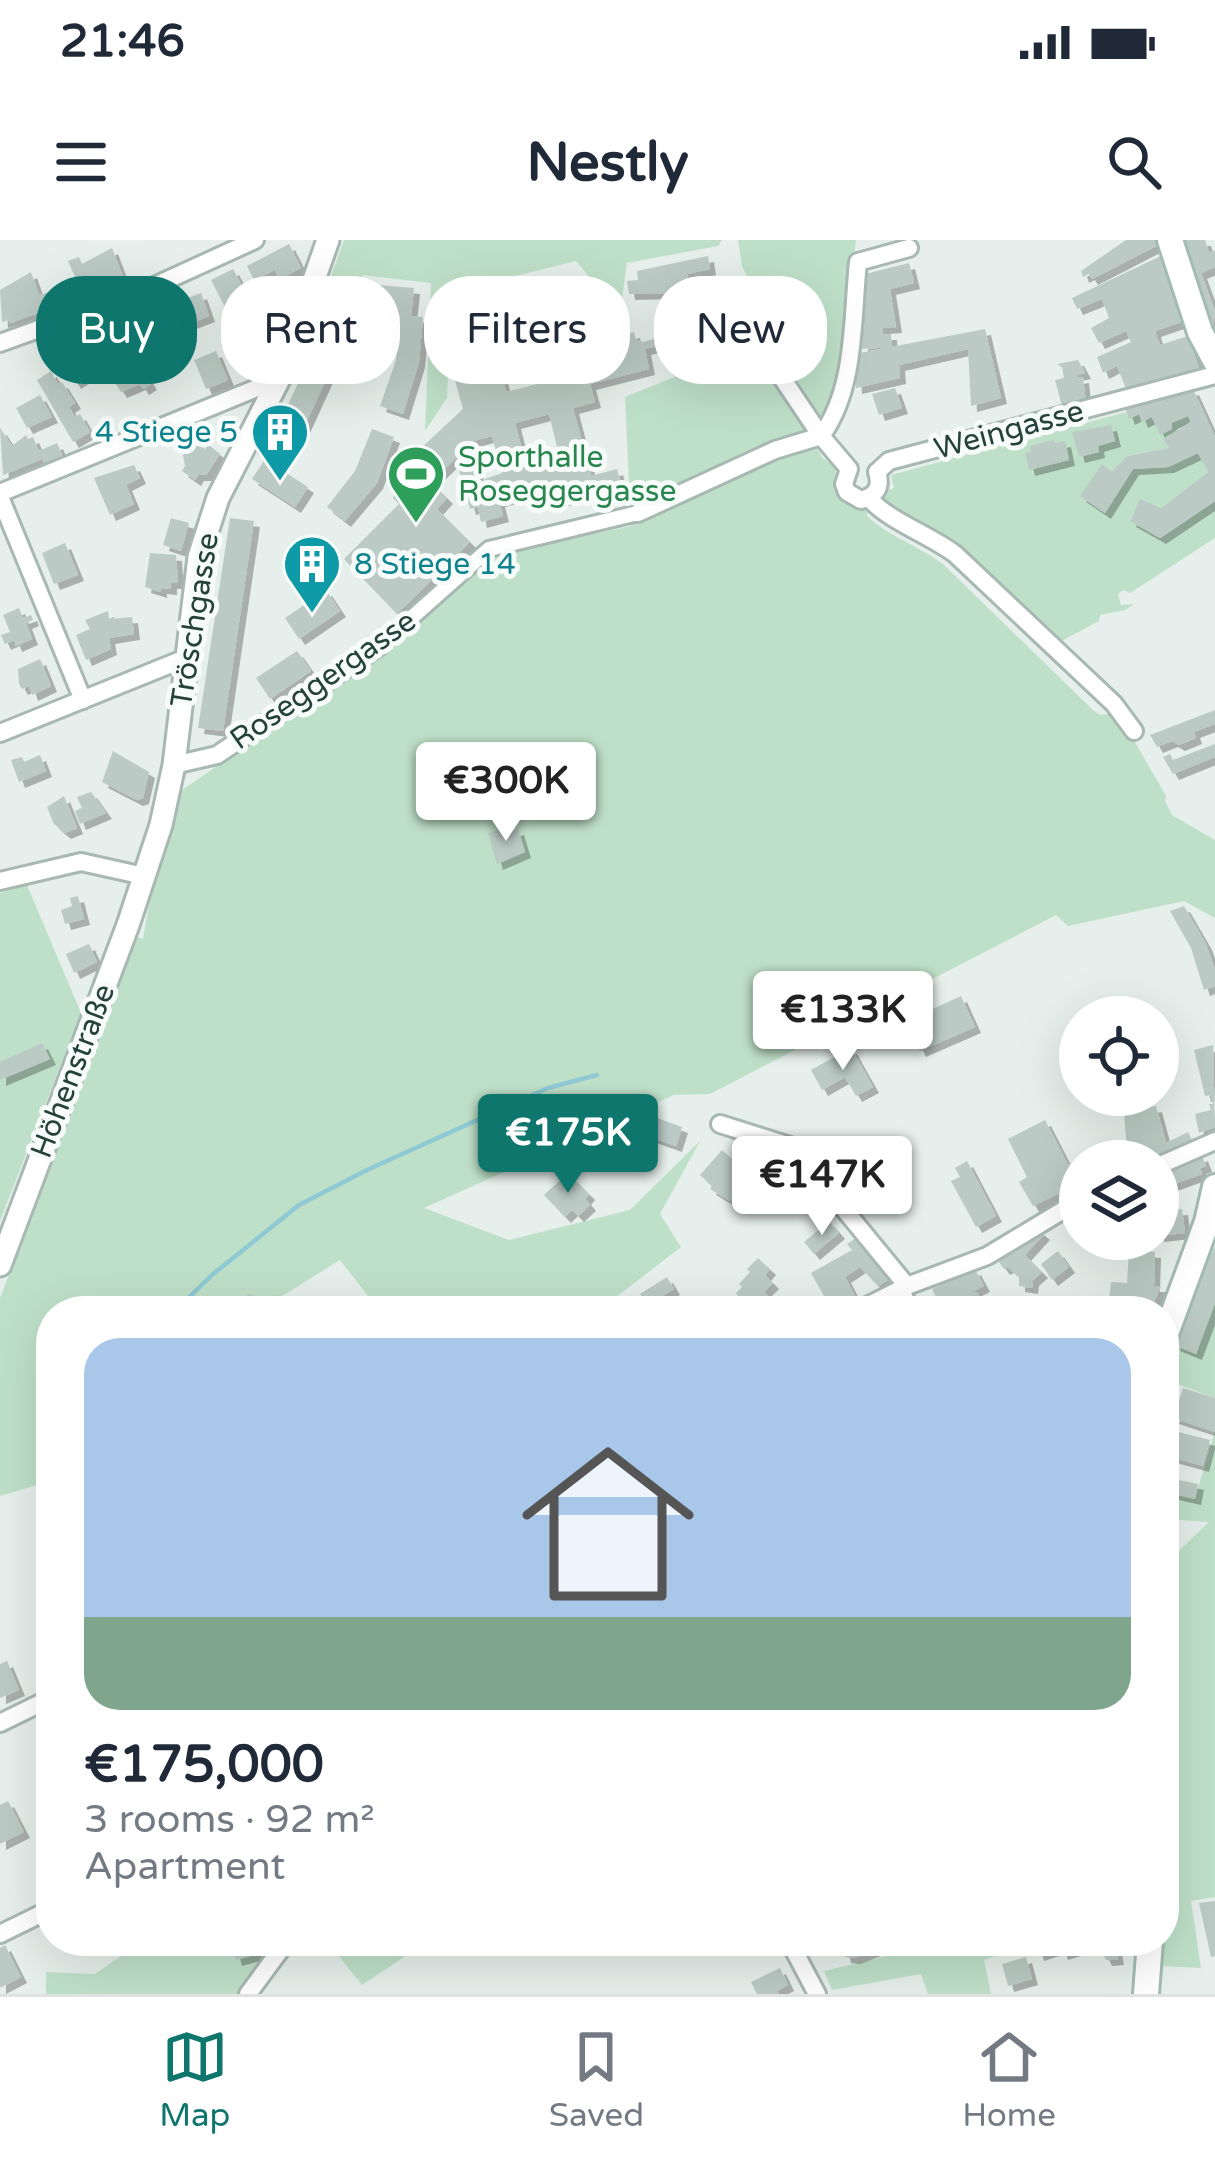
<!DOCTYPE html>
<html lang="en">
<head>
<meta charset="utf-8">
<style>
	body { margin:0; font-family:"Varela Round",sans-serif; background:#f2f2f3; color:#1f2937; height:100vh; display:flex; flex-direction:column; font-size:45px; white-space:nowrap }
	* { box-sizing:border-box; margin:0 }
	p { font-size:39px; color:#747a83 }
	.icon { flex:none; width:66px; height:66px; fill:none; stroke:currentColor; stroke-width:2; stroke-linecap:round; stroke-linejoin:round }
	.map { position:relative; flex:1; overflow:hidden }
	.details { position:absolute; left:36px; top:1056px; width:1143px; height:660px; display:flex; flex-direction:column; background:#fff; border-radius:48px; box-shadow:0 12px 48px #0002 }
	.details>* { flex:none }
	.hud { position:absolute; left:36px; top:36px; width:1143px; height:108px; display:flex; gap:24px }
	.tools { position:absolute; left:1059px; top:756px; display:grid; gap:24px }
	.tools a { display:grid; place-items:center; width:120px; height:120px; border-radius:50%; background:#fff; box-shadow:0 12px 48px #0002; font-size:60px }
	.price { position:absolute; translate:-50% -102px; padding:0 27px; border-radius:12px; background:#fff; color:#222; font-size:39px; line-height:78px; filter:drop-shadow(0 3px 6px #0008) }
	.price::after { content:''; position:absolute; left:50%; top:72px; width:36px; height:27px; margin-left:-18px; background:inherit; clip-path:polygon(0 0,100% 0,50% 100%) }
	.price.selected { background:#0f766e; color:#fff }
	ul { padding:0; list-style:none }
	li { display:grid; align-content:center; gap:24px; height:636px; padding:0 48px }
	li+li { border-top:3px solid #e0e1e3 }
	li span { display:grid; place-items:center; height:372px; border-radius:36px; color:#555 }
	li>.icon { margin-inline-start:auto }
	span .icon { width:216px; height:216px; fill:#fffc; stroke-width:1 }
	li b { font-size:51px }
	.pill { padding:0 42px; border-radius:48px; background:#fff; box-shadow:0 12px 48px #0002; font-size:42px; line-height:108px }
	.pill.selected { background:#0f766e; color:#fff }
	.status { display:flex; justify-content:space-between; align-items:center; height:84px; padding:0 60px; background:#fff; direction:ltr }
	.status svg { height:33px; fill:currentColor }
	header { display:flex; justify-content:space-between; align-items:center; height:156px; padding:0 48px; background:#fff; font-size:54px; font-weight:800 }
	.tabs { display:flex; justify-content:space-around; align-items:center; height:168px; border-top:3px solid #e0e1e3; background:#fff; font-size:33px; color:#747a83 }
	.tabs a { display:grid; justify-items:center; gap:6px }
	.tabs .selected { color:#0f766e }
	.map>svg:first-child { display:block }
</style>
</head>
<body>
<div class="status"><b>21:46</b><svg viewBox="0 0 49 12"><path d="M0 12V9h3v3zM5 12V6h3v6zM10 12V3h3v9zM15 12V0h3v12zM26 1h20v11H26zM47 4h2v5h-2z"/></svg></div>
<header><svg class="icon" aria-label="menu" viewBox="0 0 24 24"><path d="M4 6h16M4 12h16M4 18h16"/></svg>Nestly<svg class="icon" aria-label="search" viewBox="0 0 24 24"><circle cx="10" cy="10" r="6"/><path d="M15 15l6 6"/></svg></header>
<div class="map">
<svg width="1215" height="1754" viewBox="0 0 1215 1754">
	<defs>
		<filter id="shadow"><feDropShadow dx="6" dy="6" stdDeviation="0" flood-color="#0004"/></filter>
	</defs>
	<rect width="100%" height="100%" fill="#e6efeb"/>
	<path fill="#bfe0c8" d="M344,0H722L718,6L627,23L620,73L576,21L511,37L450,83L447,158L425,191L431,43L362,35L358,73L380,92L369,112L306,107Z
		M738,0H856L839,163L816,180L742,26Z
		M749,107L823,218L836,227C833,254 845,261 869,271L866,275C887,296 920,306 944,325L1094,471L1100,475L1114,473L1124,483L1166,556L1165,561L1172,575L1215,600V678L1184,661L1068,686L1056,675L710,854L674,855L424,968L509,1000L630,970L700,901L660,974L681,1007L598,1071L447,1067L445,1071H420L372,1061L340,1020L258,1071H51V1241L0,1256V1058L79,854C85,802 110,742 137,697L143,699L153,640L175,555L396,402L469,333L494,316L631,286L625,157Z
		M1126,172L1129,178L1139,174L1142,181L1152,177L1161,194L1172,189L1171,183L1188,176L1191,182L1164,199L1169,208L1127,216L1112,231L1102,224L1105,272L1133,229L1168,227L1198,213L1208,232L1161,268L1140,260L1130,280L1161,298L1215,261V298L1130,353L1124,350L1118,354L1121,365L1134,364L1125,370L1100,375L1099,381L1056,404C1022,372 990,337 954,306C932,288 902,281 883,261L887,250L894,248L891,235Z
		M27,645L81,773L0,981V653Z
		M1215,1063V1158L1167,1140L1174,1105Z
		M1215,1191V1657L1191,1661L1201,1728L1161,1726L1172,1645L1174,1553L1164,1472V1325L1209,1282L1167,1279L1173,1254L1195,1258Z
		M143,1701H271L239,1754H46V1732L95,1734Z
		M327,1701H394L404,1717L362,1745Z
		M893,1701H1018L1017,1709L984,1720L991,1754H928L921,1734L832,1750L824,1731L896,1714Z"/>
	<g fill="none" stroke-linecap="round" stroke-linejoin="round">
		<path stroke="#8ec9d4" stroke-width="4.5" d="M175,1071L212,1035L299,965L369,929L548,848L597,835"/>
	</g>
	<path fill="#bbcac4" fill-rule="evenodd" filter="url(#shadow)" d="M1126,0H1161L1162,3L1092,39L1089,34L1083,37L1081,31Z
		M1179,0H1205L1209,13L1215,10V27L1201,33L1215,71L1212,97Z
		M289,4L301,28L279,39L275,30L254,40L247,26Z
		M112,8L126,45L96,58L91,45L81,49L84,55L68,62L60,43L75,37L68,21L79,17L82,24Z
		M1163,15L1190,79L1155,91L1156,95L1160,105L1188,96L1201,134L1128,154L1117,126L1103,133L1097,117L1131,102L1126,91L1099,103L1091,88L1109,78L1102,59L1077,69L1072,58Z
		M708,16L710,29L687,34L688,39L683,41L687,58L669,62L668,53L629,54L627,41L638,40L637,31Z
		M909,23L914,43L890,49L896,87L883,88V94H891L892,107L862,109L865,34Z
		M233,29L251,63L229,75L211,40Z
		M31,32L39,55L50,52L55,67L10,83L9,80L2,82L0,50Z
		M566,40L580,106L634,92L636,100L643,102L664,96L661,84L703,73L711,105L669,116L666,104L645,109L649,129L590,144L595,162L573,168L591,236L617,229L624,254L594,263L592,253L550,263L546,248L499,261L503,276L481,282L478,267L470,269L458,226L475,222L480,241L502,233L492,196L473,201L431,242L447,258L437,269L470,302L397,374L344,319L399,264L393,258L405,223L463,169L449,119L467,115L462,95L489,88L506,152L541,143L519,58L546,51L545,46ZM549,174L559,215L549,217L548,222L526,226L515,183Z
		M366,44L414,48L411,76L423,77L419,122L403,174L380,166L396,120L400,71L364,68Z
		M201,53L209,76L183,86L174,63Z
		M169,66L178,88L151,99L143,76Z
		M261,83L263,87L266,86L274,103L269,104L271,109L254,117L243,90Z
		M985,89L1001,158L971,166L968,109L899,125L900,138L856,148L854,114Z
		M61,94L86,136L75,143L57,113L45,119L37,104Z
		M124,106L134,115L139,112L144,120L138,123L151,144L143,149L140,144L121,152L108,132L114,128L108,116Z
		M216,111L228,140L206,149L194,120Z
		M1078,120L1085,133L1076,135L1077,138L1083,137L1086,164L1063,170L1055,140L1064,138L1062,127L1057,124Z
		M305,128L327,137L305,185L277,227L308,247L295,267L252,239L265,219L257,214L284,173Z
		M51,131L58,144L62,142L75,163L69,167L75,177L80,174L90,192L73,202L37,140Z
		M895,148L902,168L879,175L872,154Z
		M1193,149L1215,197V261L1160,298L1130,281L1140,259L1161,268L1208,232L1198,213L1168,227L1133,229L1105,273L1080,256L1102,224L1112,231L1127,216L1169,208L1163,199L1191,182L1188,176L1171,183L1172,189L1160,195L1152,177L1142,182L1139,174L1129,179L1125,168Z
		M40,155L52,177L27,188L16,168Z
		M1111,185L1115,201L1098,206L1099,212L1079,217L1072,192Z
		M0,188L12,206L26,195L28,199L33,197L39,211L57,203L63,217L45,224L42,219L3,235Z
		M372,189L394,197L377,243L345,281L327,267L355,231Z
		M1054,200L1055,203L1065,201L1069,220L1029,230L1025,213L1031,212L1030,206Z
		M195,203L205,209L208,204L220,214L206,235H198L195,240L182,231L185,226L183,215Z
		M134,225L140,238L126,245L134,264L110,275L94,238Z
		M171,278L189,283L181,311L163,305Z
		M230,278L254,281L223,491L198,488Z
		M65,303L78,335L54,344L42,313Z
		M150,313L176,315L178,343H171V349L161,348V352L145,347Z
		M326,350L340,371L299,399L285,378Z
		M19,368L23,378L31,375L33,380L26,383L32,399L16,406L14,400L5,404L1,395L10,392L3,375Z
		M108,371L109,379L132,377L134,394L109,398L111,409L86,420L76,395L90,389L85,380Z
		M297,411L311,431L270,459L256,438Z
		M40,419L51,446L32,455L29,446L22,449L19,444L18,429Z
		M1215,470V484L1194,492L1196,498L1179,505L1172,501L1157,507L1150,495Z
		M1215,504V517L1173,534L1163,517L1170,514L1173,520Z
		M113,511L149,532L143,558L137,560L102,542Z
		M40,515L46,531L19,542L11,520L22,517L24,522Z
		M91,552L106,573L80,584L75,571L82,568L77,557Z
		M64,556L77,588L65,593L54,584L47,567Z
		M510,587L511,591L518,589L525,612L497,624L488,593Z
		M78,656L84,679L65,684L61,670L72,666L70,658Z
		M1184,666L1206,704L1215,730V746L1204,750L1191,708L1170,671Z
		M89,704L97,722L74,733L66,714Z
		M961,756L975,787L920,811L906,781Z
		M42,803L50,819L0,840V822Z
		M1213,805L1215,887L1199,893L1195,874L1211,870L1209,864H1213L1211,855L1205,856L1194,810Z
		M851,808L873,847L856,856L845,837L822,850L811,830Z
		M1142,857L1145,868L1156,866L1166,903L1188,892L1194,904L1158,919L1128,921L1123,862Z
		M643,873L682,887L676,906L636,892Z
		M1045,880L1068,925L1080,919V943L1033,966L1019,942L1027,937L1008,899Z
		M722,910L731,918L737,910L748,920L742,926L751,935L730,961L710,949L712,946L700,935Z
		M1202,915L1206,926L1200,928L1202,934L1163,948L1165,960L1170,959L1172,970L1182,969L1185,993L1158,996V935Z
		M967,921L996,976L976,987L951,941L960,937L955,928Z
		M568,933L589,954L585,959L590,965L578,976L572,970L565,977L544,955Z
		M829,981L839,993L814,1014L804,1002Z
		M1038,989L1044,994L1025,1015L1042,1032L1033,1040L1032,1048L1019,1046V1037L1008,1027L1004,1029L996,1018Z
		M860,995L892,1038L878,1046L860,1027L845,1037L856,1058L845,1064L841,1058L829,1065L811,1033L852,1010L847,1004Z
		M1215,1006V1063L1196,1114L1174,1105L1184,1068Z
		M1129,1010L1155,1012L1154,1046H1161L1151,1069L1145,1071H1128L1129,1064L1109,1062L1111,1042L1127,1043Z
		M1058,1011L1069,1027L1052,1040L1041,1024Z
		M758,1018L770,1029L765,1035L773,1043L764,1052L769,1057L761,1066L755,1060L746,1069L736,1053L742,1047L739,1044L750,1032L747,1029Z
		M975,1029L984,1046L972,1052H977L984,1069L959,1071L953,1057L939,1063L932,1049Z
		M667,1037L674,1049L647,1065L640,1054Z
		M248,1054L275,1061L276,1055L304,1059V1063L325,1067V1071H274V1067L244,1062Z
		M1183,1148L1215,1158V1192L1173,1178Z
		M1174,1191L1210,1200L1203,1226L1167,1216Z
		M1165,1237L1198,1244L1195,1259L1173,1254L1171,1264L1164,1262Z
		M7,1421L19,1450L0,1458V1424Z
		M8,1561L24,1592L0,1604V1565Z
		M1215,1661V1716L1211,1717L1199,1663Z
		M231,1701H254L258,1714L236,1720Z
		M841,1701H885L886,1706L854,1718L845,1717Z
		M1054,1701H1115L1118,1719L1106,1720L1100,1708H1093L1092,1705L1062,1714L1060,1708L1038,1715L1036,1708Z
		M5,1705L21,1737L0,1748V1708Z
		M1026,1717L1032,1739L1008,1746L1002,1724Z
		M780,1728L788,1745L777,1751L779,1754H757L751,1742Z"/>
	<g fill="none" stroke-linecap="round" stroke-linejoin="round">
		<defs>
			<path id="pedestrian" d="M381,405L489,309L638,273"/>
			<path id="minor" d="M731,62L821,196C856,149 852,79 858,22L909,8
				M0,103L141,52L255,0
				M849,229L844,244L847,252L861,260C876,256 882,247 877,232
				M877,232L889,221L1215,135
				M0,253L279,139
				M0,257L83,460
				M869,258C887,280 930,295 955,314L1114,464L1134,491
				M638,273L775,210L821,196L849,229
				M0,493L186,418
				M174,525L217,515L381,405
				M0,641L81,622L144,636
				M720,884L793,907L907,1046
				M1158,926L1215,901
				M901,1049L910,1071
				M857,1071L907,1046L987,1016L1080,960
				M0,1483L51,1458
				M0,1694L51,1669
				M789,1701L817,1754
				M248,1754L287,1701"/>
			<path id="tertiary" d="M0,1025L128,685L161,585L174,525L199,317L218,258L279,139L328,0"/>
			<path id="secondary" d="M1170,0L1200,92L1215,120
				M1164,1099L1207,982L1215,947
				M1146,1754L1150,1701"/>
		</defs>
		<use href="#pedestrian" stroke="#a8b8b2" stroke-width="20"/>
		<use href="#minor" stroke="#a8b8b2" stroke-width="22"/>
		<use href="#tertiary" stroke="#a8b8b2" stroke-width="27"/>
		<use href="#secondary" stroke="#a4bbb3" stroke-width="30"/>
		<use href="#pedestrian" stroke="#fff" stroke-width="14"/>
		<use href="#minor" stroke="#fff" stroke-width="16"/>
		<use href="#tertiary" stroke="#fff" stroke-width="21"/>
		<use href="#secondary" stroke="#fff" stroke-width="24"/>
	</g>
	<defs>
		<symbol id="building-pin" viewBox="-11 -11 22 30"><path d="M0 17L-7.5 6A9.5 9.5 0 1 1 7.5 6Z" fill="#0f9aa8" stroke="#f7fbf9"/><path d="M-4-6H4V6H1V3H-1V6H-4ZM-2.5-4.3h1.7v1.8h-1.7ZM.8-4.3h1.7v1.8H.8ZM-2.5-1h1.7V.8h-1.7ZM.8-1h1.7V.8H.8Z" fill="#fff"/></symbol>
		<symbol id="stadium-pin" viewBox="-11 -11 22 30"><path d="M0 17L-7.5 6A9.5 9.5 0 1 1 7.5 6Z" fill="#2e9e5b" stroke="#f7fbf9"/><path d="M0-5a6.5 5 0 1 0 0 10a6.5 5 0 1 0 0-10ZM-3.5-1.8h7v3.6h-7Z" fill="#fff"/></symbol>
	</defs>
	<g fill-rule="evenodd">
		<use href="#building-pin" x="247" y="159" width="66" height="90"/>
		<use href="#stadium-pin" x="383" y="201" width="66" height="90"/>
		<use href="#building-pin" x="279" y="291" width="66" height="90"/>
	</g>
	<g text-anchor="middle" dominant-baseline="central" stroke-width="10" stroke-linejoin="round" paint-order="stroke">
		<g font-size="30" fill="#24423a" stroke="#f7fbf9">
			<text transform="translate(1009 190) rotate(-15)">Weingasse</text>
			<text transform="translate(195 380) rotate(-81)">Tröschgasse</text>
			<text transform="translate(323 440) rotate(-35)">Roseggergasse</text>
			<text transform="translate(73 831) rotate(-69)">Höhenstraße</text>
		</g>
		<g font-size="30" fill="#0d838f" stroke="#f7fbf9" text-anchor="end">
			<text x="238" y="192">4 Stiege 5</text>
			<text x="354" y="324" text-anchor="start">8 Stiege 14</text>
		</g>
		<g font-size="30" fill="#27864d" stroke="#f7fbf9" text-anchor="start">
			<text x="458" y="217">Sporthalle<tspan x="458" dy="34">Roseggergasse</tspan></text>
		</g>
	</g>
</svg>
<div class="tools">
<a><svg class="icon" aria-label="locate" viewBox="0 0 24 24"><circle cx="12" cy="12" r="6"/><path d="M12 2v4M12 18v4M2 12h4M18 12h4"/></svg></a>
<a><svg class="icon" aria-label="layers" viewBox="0 0 24 24"><path d="M12 4l9 5-9 5-9-5zM3 14l9 5 9-5"/></svg></a>
</div>
<b class="price" style="left:506px;top:604px">€300K</b>
<b class="price" style="left:843px;top:833px">€133K</b>
<b class="price selected" style="left:568px;top:956px">€175K</b>
<b class="price" style="left:822px;top:998px">€147K</b>
<div class="hud">
<a class="pill selected">Buy</a>
<a class="pill">Rent</a>
<a class="pill">Filters</a>
<a class="pill">New</a>
</div>
<section class="details">
<ul>
<li><span style="background:linear-gradient(#a9c7e8 75%,#7fa58c 0)"><svg class="icon" aria-label="home" viewBox="0 0 24 24"><path d="M3 11l9-7 9 7M6 9v11h12V9"/></svg></span><div><b>€175,000</b><p>3 rooms · 92 m²</p><p>Apartment</p></div></li>
</ul>
</section>
</div>
<nav class="tabs">
<a class="selected"><svg class="icon" aria-label="map" viewBox="0 0 24 24"><path d="M3 6l6-2 6 2 6-2v14l-6 2-6-2-6 2zM9 4v14M15 6v14"/></svg>Map</a>
<a><svg class="icon" aria-label="saved" viewBox="0 0 24 24"><path d="M7 4h10v16l-5-4-5 4z"/></svg>Saved</a>
<a><svg class="icon" aria-label="home" viewBox="0 0 24 24"><path d="M3 11l9-7 9 7M6 9v11h12V9"/></svg>Home</a>
</nav>
</body>
</html>
